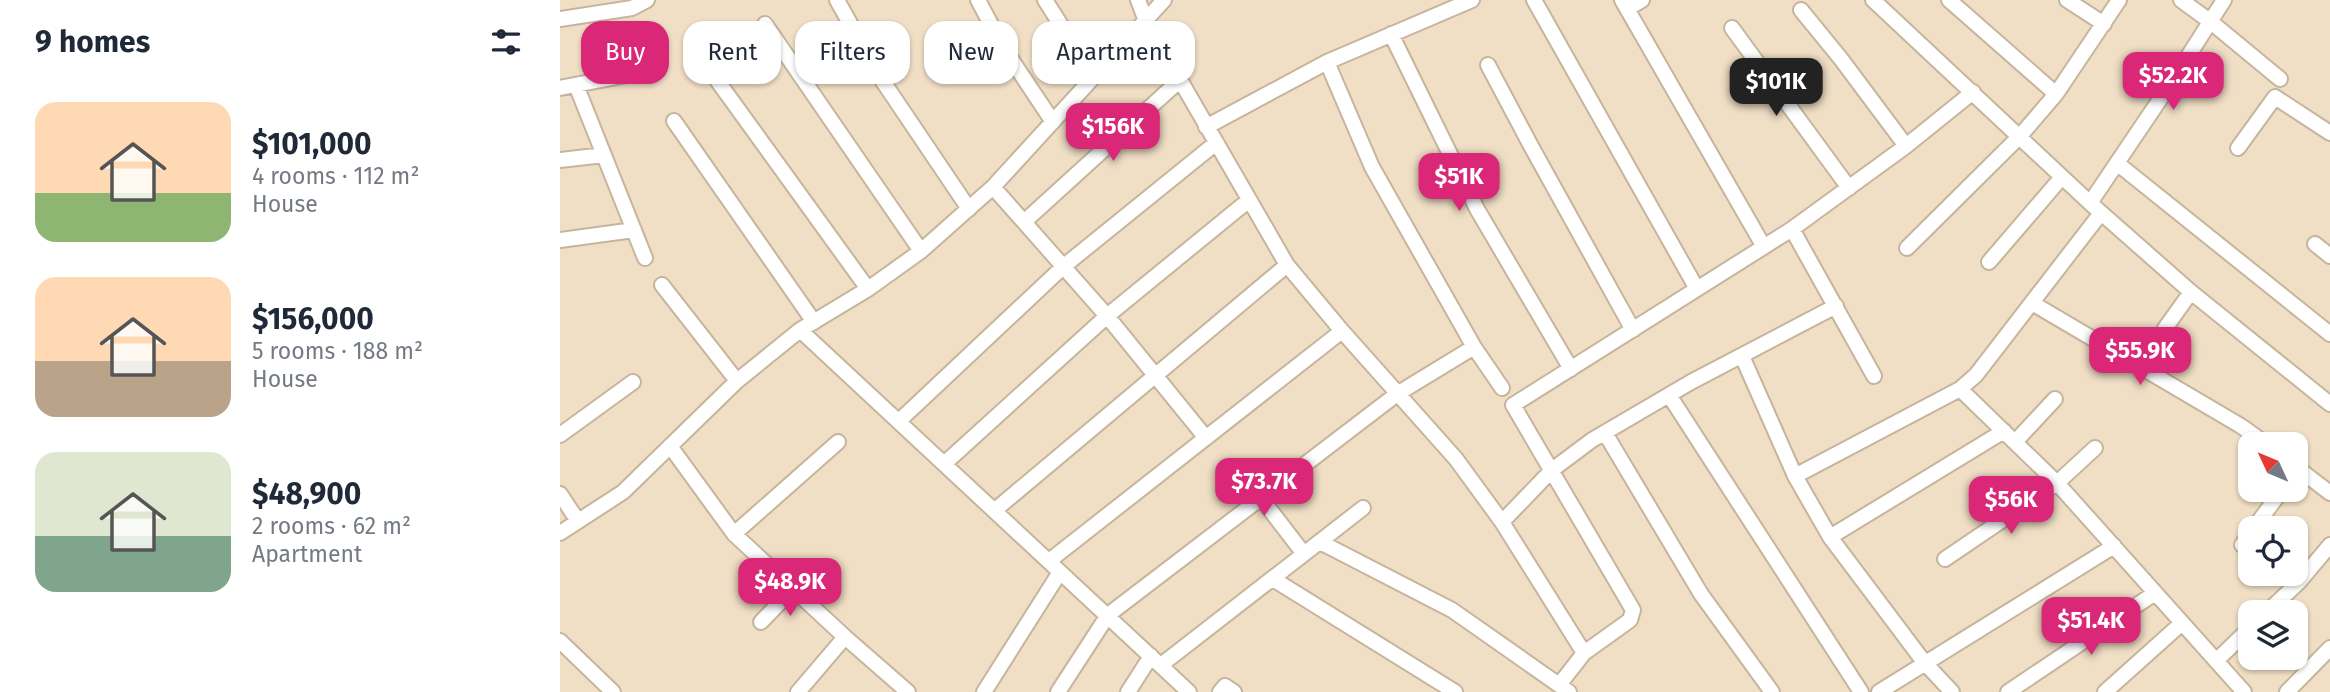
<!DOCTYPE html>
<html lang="en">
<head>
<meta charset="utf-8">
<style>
	body { margin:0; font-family:"Fira Sans",sans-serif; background:#f6f6f7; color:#1f2937; height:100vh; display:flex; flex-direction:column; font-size:26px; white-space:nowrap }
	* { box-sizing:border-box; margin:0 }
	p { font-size:23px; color:#747a83 }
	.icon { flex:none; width:38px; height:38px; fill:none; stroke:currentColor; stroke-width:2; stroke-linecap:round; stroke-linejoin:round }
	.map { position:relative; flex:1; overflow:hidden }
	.drawer { display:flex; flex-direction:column; background:#fff; width:560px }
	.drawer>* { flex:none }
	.hud { position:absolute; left:21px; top:21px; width:665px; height:63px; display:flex; gap:14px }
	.needle { width:46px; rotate:314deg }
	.tools { position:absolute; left:1678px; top:432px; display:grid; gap:14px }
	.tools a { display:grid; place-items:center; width:70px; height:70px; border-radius:14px; background:#fff; box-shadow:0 2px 5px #0004; font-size:35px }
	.price { position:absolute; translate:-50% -60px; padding:0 16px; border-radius:14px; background:#db2777; color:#fff; font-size:23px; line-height:46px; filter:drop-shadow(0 2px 4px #0008) }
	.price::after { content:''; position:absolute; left:50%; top:42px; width:21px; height:16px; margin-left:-10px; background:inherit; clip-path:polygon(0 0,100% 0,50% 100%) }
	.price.selected { background:#222; color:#fff }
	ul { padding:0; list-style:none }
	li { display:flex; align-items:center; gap:21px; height:175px; padding:0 35px }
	li span { display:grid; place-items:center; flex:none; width:196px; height:140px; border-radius:21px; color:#555 }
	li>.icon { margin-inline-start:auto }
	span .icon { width:84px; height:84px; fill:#fffc; stroke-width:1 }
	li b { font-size:30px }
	h2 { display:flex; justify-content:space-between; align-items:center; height:84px; padding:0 35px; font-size:30px }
	.chip { padding:0 24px; border-radius:21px; background:#fff; box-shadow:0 2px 5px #0004; font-size:24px; line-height:63px }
	.chip.selected { background:#db2777; color:#fff }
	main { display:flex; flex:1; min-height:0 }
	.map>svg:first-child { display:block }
</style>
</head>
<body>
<main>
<section class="drawer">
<h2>9 homes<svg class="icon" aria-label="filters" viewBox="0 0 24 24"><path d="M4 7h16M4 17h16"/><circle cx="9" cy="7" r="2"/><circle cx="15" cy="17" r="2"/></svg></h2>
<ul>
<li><span style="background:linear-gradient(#ffd9b3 65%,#8fb573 0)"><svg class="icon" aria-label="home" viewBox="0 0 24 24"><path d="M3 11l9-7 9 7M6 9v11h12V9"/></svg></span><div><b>$101,000</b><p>4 rooms · 112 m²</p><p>House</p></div></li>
<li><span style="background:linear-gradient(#ffd9b3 60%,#b9a48a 0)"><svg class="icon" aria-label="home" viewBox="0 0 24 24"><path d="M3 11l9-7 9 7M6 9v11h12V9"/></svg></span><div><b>$156,000</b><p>5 rooms · 188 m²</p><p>House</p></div></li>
<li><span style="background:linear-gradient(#dfe7d0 60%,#7fa58c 0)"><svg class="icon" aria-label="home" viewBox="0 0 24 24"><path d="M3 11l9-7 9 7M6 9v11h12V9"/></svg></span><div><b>$48,900</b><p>2 rooms · 62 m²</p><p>Apartment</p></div></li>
</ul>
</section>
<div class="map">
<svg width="1770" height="692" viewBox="0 0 1770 692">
	<rect width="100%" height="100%" fill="#f0dec5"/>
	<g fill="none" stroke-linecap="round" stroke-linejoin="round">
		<defs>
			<path id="street" d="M277,0L320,77L409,209
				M418,0L443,47L493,122
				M485,0L534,77
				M578,0L586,21L727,265L782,331L896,459L942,522L1024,653
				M974,0L1137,289
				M1062,0L1204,247
				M1313,0L1530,203L1631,292L1770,404
				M1389,0L1496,94
				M1507,0L1544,24
				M1621,0L1651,22L1720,79
				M1067,9L1082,0
				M1241,10L1281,59L1346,146
				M0,19L72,8L87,0
				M205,24L361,251
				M1172,28L1289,188
				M831,34L917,209L1011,369
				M767,62L812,167L914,347L942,388
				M928,65L971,146L1073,330
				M154,76L308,289
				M16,85L85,258
				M0,88L72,74
				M114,121L254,322
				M646,127L767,62L912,0
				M1678,148L1715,97L1770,133
				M0,160L44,155
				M1558,164L1770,334
				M433,187L547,316L646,438
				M1530,203L1613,80L1664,0
				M465,221L620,80
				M1232,229L1314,376
				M0,240L74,230
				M1755,244L1770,256
				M1347,248L1460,136L1496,94L1559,0
				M1429,262L1502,177
				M102,285L177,381
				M1472,303L1681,426L1706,444
				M240,330L629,692
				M1182,356L1235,476L1270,537L1364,662L1392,692
				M1581,367L1606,327L1631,292
				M1400,389L1497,483L1684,692
				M1109,395L1301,692
				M339,421L504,266L656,143
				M1045,433L1141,594L1212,692
				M0,435L73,382
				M1455,442L1495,399
				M110,446L174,534L285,637L348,692
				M384,464L547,316L689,200
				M1736,467L1770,493
				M1235,476L1400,389L1416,375L1541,213
				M0,494L18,521
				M701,498L744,554
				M435,510L727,265
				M942,522L992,470L1032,440L1131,382L1276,306
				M1694,528L1722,490
				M0,533L63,492L177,381L240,330L308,289L361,251L433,187L604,0
				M174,534L278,442
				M1270,537L1444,431
				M760,542L892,610L1009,692
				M1682,545L1690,533
				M1385,559L1497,483L1535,448
				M489,561L782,331
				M713,579L895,692
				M1707,612L1739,582L1770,545
				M201,622L233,589
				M0,641L53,692
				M1656,661L1690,628
				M601,665L803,508
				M999,685L1024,653L1070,620L1073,610L953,405L1232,229L1346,146L1413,92
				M238,692L285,637
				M424,692L500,572
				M498,692L548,615L837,394L914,347
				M568,692L591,656
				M660,692L665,686L674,692
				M1319,692L1554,546
				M1448,692L1595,593
				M1545,692L1622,623
				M1727,692L1770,648"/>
		</defs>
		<use href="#street" stroke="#c6b59d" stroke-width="18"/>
		<use href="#street" stroke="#fff" stroke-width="14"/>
	</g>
</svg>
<div class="tools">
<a><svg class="needle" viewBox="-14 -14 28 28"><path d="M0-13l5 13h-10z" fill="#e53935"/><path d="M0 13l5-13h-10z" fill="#747a83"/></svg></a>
<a><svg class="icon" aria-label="locate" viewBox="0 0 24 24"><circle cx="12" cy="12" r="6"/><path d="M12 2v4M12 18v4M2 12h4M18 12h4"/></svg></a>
<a><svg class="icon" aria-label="layers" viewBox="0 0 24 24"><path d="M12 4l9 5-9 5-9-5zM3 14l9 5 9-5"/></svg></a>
</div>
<b class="price" style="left:1613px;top:112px">$52.2K</b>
<b class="price selected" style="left:1216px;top:118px">$101K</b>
<b class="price" style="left:553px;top:163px">$156K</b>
<b class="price" style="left:899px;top:213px">$51K</b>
<b class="price" style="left:1580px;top:387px">$55.9K</b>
<b class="price" style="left:704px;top:518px">$73.7K</b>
<b class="price" style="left:1451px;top:536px">$56K</b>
<b class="price" style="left:230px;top:618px">$48.9K</b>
<b class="price" style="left:1531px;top:657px">$51.4K</b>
<div class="hud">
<a class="chip selected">Buy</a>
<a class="chip">Rent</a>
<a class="chip">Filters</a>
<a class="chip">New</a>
<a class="chip">Apartment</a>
</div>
</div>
</main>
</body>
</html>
